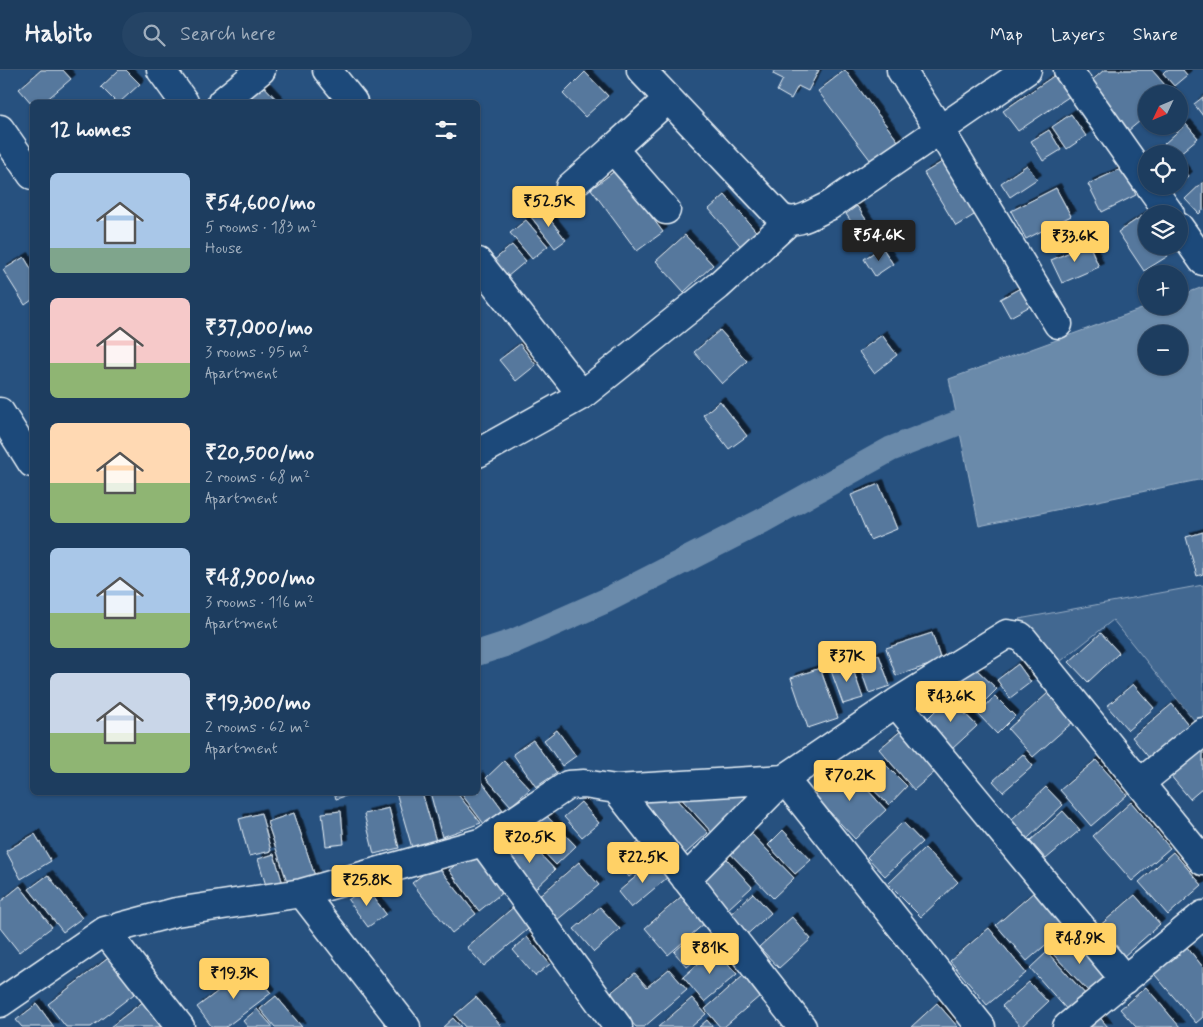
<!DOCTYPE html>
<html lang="en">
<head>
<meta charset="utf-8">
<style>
	body { margin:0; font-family:Mynerve,sans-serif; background:#254465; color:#f1f3f6; height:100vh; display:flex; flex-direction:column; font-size:19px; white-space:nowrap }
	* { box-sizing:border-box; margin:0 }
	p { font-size:16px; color:#a0aebd }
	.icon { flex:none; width:28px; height:28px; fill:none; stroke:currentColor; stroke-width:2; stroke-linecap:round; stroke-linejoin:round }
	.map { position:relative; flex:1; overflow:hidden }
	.drawer { position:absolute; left:30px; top:30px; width:450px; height:695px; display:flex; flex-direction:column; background:#1d3d5f; border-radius:8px; box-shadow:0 1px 4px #0004,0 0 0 1px #3b5674 }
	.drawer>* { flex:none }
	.needle { width:32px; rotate:226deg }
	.controls { position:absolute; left:1138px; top:15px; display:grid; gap:10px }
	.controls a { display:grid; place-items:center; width:50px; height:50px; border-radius:50%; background:#1d3d5f; box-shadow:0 1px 4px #0004,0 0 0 1px #3b5674; font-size:25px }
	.price { position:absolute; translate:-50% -42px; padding:0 11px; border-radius:5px; background:#ffd166; color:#111; font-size:16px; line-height:32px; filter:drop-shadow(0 1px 2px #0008) }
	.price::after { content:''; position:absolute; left:50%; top:30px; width:15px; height:11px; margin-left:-8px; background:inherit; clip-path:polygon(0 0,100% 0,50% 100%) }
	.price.on { background:#222; color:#fff }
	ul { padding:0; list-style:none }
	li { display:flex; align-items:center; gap:15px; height:125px; padding:0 20px }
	li span { display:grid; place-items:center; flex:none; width:140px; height:100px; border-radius:8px; color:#555 }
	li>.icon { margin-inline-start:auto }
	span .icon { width:60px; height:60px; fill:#fffc; stroke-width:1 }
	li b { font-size:21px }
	h2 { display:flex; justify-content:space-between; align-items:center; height:60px; padding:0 20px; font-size:21px }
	header { display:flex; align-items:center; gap:30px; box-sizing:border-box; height:70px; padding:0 25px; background:#1d3d5f; border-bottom:1px solid #3b5674 }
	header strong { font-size:24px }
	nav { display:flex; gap:28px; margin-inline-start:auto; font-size:18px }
	.search { width:350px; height:45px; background:#254465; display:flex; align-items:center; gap:12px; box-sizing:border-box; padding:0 18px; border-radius:28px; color:#a0aebd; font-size:19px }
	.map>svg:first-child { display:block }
</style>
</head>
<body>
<header>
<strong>Habito</strong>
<div class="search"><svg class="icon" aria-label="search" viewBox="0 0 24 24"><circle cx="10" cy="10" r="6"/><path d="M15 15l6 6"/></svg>Search here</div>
<nav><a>Map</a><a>Layers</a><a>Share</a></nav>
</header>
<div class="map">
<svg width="1203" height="957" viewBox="0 0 1203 957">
	<defs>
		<filter id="shadow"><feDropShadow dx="4.5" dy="-4.5" stdDeviation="0" flood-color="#0009"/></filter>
	</defs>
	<rect width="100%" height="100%" fill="#27517f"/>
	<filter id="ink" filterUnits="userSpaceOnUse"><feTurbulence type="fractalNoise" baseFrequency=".02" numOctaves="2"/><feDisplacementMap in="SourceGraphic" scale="10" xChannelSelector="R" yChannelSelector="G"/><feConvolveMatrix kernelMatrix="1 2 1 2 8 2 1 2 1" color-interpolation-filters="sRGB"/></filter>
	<g filter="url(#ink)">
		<path fill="#436891" stroke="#96acc4" d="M1203,515V652L1198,655L1113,550L1056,595L1019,549Z"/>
		<path fill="#6b8aaa" stroke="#9db3c9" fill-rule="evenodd" d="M1203,217V409L979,456L949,309L1150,236H1179V226ZM1146,264H1179V296H1146Z"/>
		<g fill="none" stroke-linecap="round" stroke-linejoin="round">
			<path stroke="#6b8aaa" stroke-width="25" d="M478,583L512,572L605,531L762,451L891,379L958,353"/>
		</g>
		<path fill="#57789d" stroke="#e8f1f8" filter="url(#shadow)" d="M41,0H63L71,9L44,32L32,34L19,19Z
			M119,0H126L140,14L120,32H116L101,17Z
			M774,0H819L808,21L798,16L791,29L777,21L783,9L773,4Z
			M845,0L898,71L871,91L818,21Z
			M1104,0H1152L1172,23L1146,24V46L1128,61L1088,14Z
			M1166,0H1183L1187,5L1174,16L1163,3Z
			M585,2L608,26L585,47L563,24Z
			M1055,5L1070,26L1018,61L1003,41Z
			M261,13L279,32H249L244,27Z
			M1203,27V46L1194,34Z
			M1071,44L1086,66L1067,79L1052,57Z
			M1186,54L1198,68L1179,84H1173L1164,74Z
			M1049,60L1061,80L1043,91L1031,71Z
			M947,89L979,142L956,156L924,103Z
			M1027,95L1037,109L1010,127L1001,113Z
			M1179,95L1188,106L1179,114Z
			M1123,98L1136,125L1102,142L1088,114Z
			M616,100L663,162L637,181L591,119Z
			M1203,112V140L1199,144L1185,129Z
			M1056,118L1071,146L1026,169L1011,141Z
			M725,125L760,166L744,180L709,139Z
			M857,136L879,169L868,177L846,144Z
			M542,139L566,170L555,178L531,147Z
			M1142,146L1146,152V176H1162L1168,186L1144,201L1118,162Z
			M526,150L548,176L532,189L510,163Z
			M685,165L713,195L684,222L656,191Z
			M1089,174L1099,197L1062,213L1051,190Z
			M512,175L526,191L507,207L493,191Z
			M882,177L893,194L875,206L864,189Z
			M24,187L32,200V230L25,235L3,200Z
			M1024,216L1034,234L1010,247L1000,229Z
			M720,260L747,291L722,314L694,282Z
			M882,265L897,285L874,303L859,282Z
			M520,274L536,295L516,311L499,290Z
			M720,331L747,366L729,379L703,345Z
			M879,414L897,459L870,470L851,425Z
			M1203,462V504L1197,506L1186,467Z
			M932,563L941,591L896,606L886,578Z
			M1101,563L1119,583L1088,612L1069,592Z
			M879,585L890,616L869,623L858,592Z
			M850,591L863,628L843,634L830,598Z
			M1018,594L1031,612L1010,628L997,610Z
			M820,598L838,648L808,658L791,608Z
			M975,598L997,619L975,641L953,620Z
			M1133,614L1154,638L1128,660L1107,636Z
			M1048,623L1074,651L1033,687L1008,659Z
			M995,626L1015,646L997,664L978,644Z
			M949,627L977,656L952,679L925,651Z
			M1172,634L1190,657L1150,689L1132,667Z
			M903,659L937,700L914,720L879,679Z
			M557,660L576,686L562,696L544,670Z
			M533,670L557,703L536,717L513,684Z
			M1203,677V718L1190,729L1170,705Z
			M1023,684L1033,696L1003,722L993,711Z
			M1096,690L1127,725L1091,756L1060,720Z
			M504,691L530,719L511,736L486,708Z
			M882,691L907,716L889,735L863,710Z
			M846,696L886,740L855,769L814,725Z
			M478,706L503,740L484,754L460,722H478Z
			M743,716L752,728L715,766L677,724Z
			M1046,717L1063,735L1027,769L1010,751Z
			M334,722H358L336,729Z
			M396,722H422L436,771L412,778Z
			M430,722H456L481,753L442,767Z
			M674,727L708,763L685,784L637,729Z
			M581,732L599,753L582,767L564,747Z
			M1131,732L1170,778L1132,811L1093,766Z
			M389,738L399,778L374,784L364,744Z
			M540,739L576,776L556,795L521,758Z
			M341,741L344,774L326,776L322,743Z
			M1063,741L1080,760L1046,789L1030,771Z
			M261,743L271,781L249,786L239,749Z
			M294,743L316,809L289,817L267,752Z
			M903,752L922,772L885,806L867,787Z
			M747,759L794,808L773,828L726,779Z
			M783,760L811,790L795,804L768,775Z
			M35,764L51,791L21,809L6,781Z
			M526,769L555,800L535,819L505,788Z
			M640,771L653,787L629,807L616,791Z
			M925,778L958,812L921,847L888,814Z
			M720,781L752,817L728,839L696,803Z
			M473,782L503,822L479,841L449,800Z
			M1173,782L1202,815L1168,845L1139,812Z
			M274,784L283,814L267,819L258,789Z
			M654,791L668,807L631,838L618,822Z
			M579,792L599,815L556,851L536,829Z
			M436,794L476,844L452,863L412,813Z
			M48,805L82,848L63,862L29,819Z
			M20,816L52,857L19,882L0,858V832Z
			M366,817L386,844L368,857L348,830Z
			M1034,822L1065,858L1027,891L996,855Z
			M753,823L771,843L743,868L726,848Z
			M1135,825L1160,854L1123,887L1097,858Z
			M682,826L705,853L668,885L645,858Z
			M516,835L533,855L484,896L467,877Z
			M600,837L620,859L594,882L574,859Z
			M792,847L811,869L779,898L759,877Z
			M989,858L1026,903L987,935L950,891Z
			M1068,865L1109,908L1091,924L1051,882Z
			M527,867L550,894L535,906L513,880Z
			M690,868L703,884L687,897L674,882Z
			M1182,871L1203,897V947L1196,953L1149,898Z
			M715,879L737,904L704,932L683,907Z
			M1047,882L1087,926L1069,942L1030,898Z
			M111,886L138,921L91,957H66L48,934Z
			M250,897L271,923L226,957H212L197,937Z
			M669,899L687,920L644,957H636L608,925L635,903L647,917Z
			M743,906L760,926L724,957H720L705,939Z
			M1029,912L1048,932L1021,957L1002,936Z
			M1146,917L1180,957H1136L1120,939Z
			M276,926L302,957H275L260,939Z
			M476,927L502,957H465L455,945Z
			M148,928L167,952L161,957H110Z
			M692,928L706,944L691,957H658Z
			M937,933L958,957H911Z
			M37,934L54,957H22L16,950Z
			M257,939L273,957H248L243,951Z
			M1096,943L1108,957H1079Z
			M453,948L461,957H443Z
			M707,950L713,957H699Z"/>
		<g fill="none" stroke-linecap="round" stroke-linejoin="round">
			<defs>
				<path id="minor" d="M161,0L184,32
					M327,0L353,32
					M641,0L780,147C796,157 813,143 829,136L1027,0
					M901,0L940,60L1058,254
					M1068,0L1146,111
					M222,32L261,0
					M0,59L32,105
					M1150,116L1170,144
					M570,117L613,79
					M666,140L613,79L667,30
					M1179,157L1203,191
					M478,192L582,325
					M0,342L32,393
					M478,383L582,325L718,216L788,152
					M896,633L1125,910
					M1140,713L1203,662
					M616,719L802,957
					M483,772L618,957
					M686,809L784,709L981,957
					M302,823L406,957
					M105,861L180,957
					M0,933L105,861L176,842L302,823L483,772L568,715L584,714L616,719L784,709L896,633L1007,564L1020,566L1024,570L1203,791
					M1067,957L1203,845"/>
			</defs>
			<use href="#minor" stroke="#e8f1f8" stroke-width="31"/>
			<use href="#minor" stroke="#1f4a7a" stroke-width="28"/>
		</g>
	</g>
</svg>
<div class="controls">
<a><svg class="needle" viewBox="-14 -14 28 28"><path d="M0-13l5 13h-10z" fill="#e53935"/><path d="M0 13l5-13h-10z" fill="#a0aebd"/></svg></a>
<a><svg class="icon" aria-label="locate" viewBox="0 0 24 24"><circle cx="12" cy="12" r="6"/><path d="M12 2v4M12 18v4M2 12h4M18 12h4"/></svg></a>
<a><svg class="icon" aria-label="layers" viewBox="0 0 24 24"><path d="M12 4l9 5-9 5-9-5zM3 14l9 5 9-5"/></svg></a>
<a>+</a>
<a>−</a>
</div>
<b class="price" style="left:549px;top:158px">₹52.5K</b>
<b class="price on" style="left:879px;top:192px">₹54.6K</b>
<b class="price" style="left:1075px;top:193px">₹33.6K</b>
<b class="price" style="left:847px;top:613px">₹37K</b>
<b class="price" style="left:951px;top:653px">₹43.6K</b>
<b class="price" style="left:850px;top:732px">₹70.2K</b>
<b class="price" style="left:530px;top:794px">₹20.5K</b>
<b class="price" style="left:643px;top:814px">₹22.5K</b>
<b class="price" style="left:367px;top:837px">₹25.8K</b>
<b class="price" style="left:1080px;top:895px">₹48.9K</b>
<b class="price" style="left:710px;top:905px">₹81K</b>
<b class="price" style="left:234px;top:930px">₹19.3K</b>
<section class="drawer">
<h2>12 homes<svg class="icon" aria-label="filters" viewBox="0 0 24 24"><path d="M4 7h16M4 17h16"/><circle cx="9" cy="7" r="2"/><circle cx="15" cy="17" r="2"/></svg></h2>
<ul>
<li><span style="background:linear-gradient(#a9c7e8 75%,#7fa58c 0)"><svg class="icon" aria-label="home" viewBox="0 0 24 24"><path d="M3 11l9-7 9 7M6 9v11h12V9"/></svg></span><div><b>₹54,600/mo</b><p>5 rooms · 183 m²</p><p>House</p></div></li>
<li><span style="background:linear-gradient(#f6c9c9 65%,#8fb573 0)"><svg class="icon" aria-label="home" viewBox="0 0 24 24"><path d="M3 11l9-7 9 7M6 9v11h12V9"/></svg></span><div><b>₹37,000/mo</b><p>3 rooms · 95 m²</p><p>Apartment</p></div></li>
<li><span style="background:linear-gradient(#ffd9b3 60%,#8fb573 0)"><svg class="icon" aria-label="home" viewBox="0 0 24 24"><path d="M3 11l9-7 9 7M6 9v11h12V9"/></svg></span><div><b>₹20,500/mo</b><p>2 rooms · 68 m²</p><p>Apartment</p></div></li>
<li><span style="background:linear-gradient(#a9c7e8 65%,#8fb573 0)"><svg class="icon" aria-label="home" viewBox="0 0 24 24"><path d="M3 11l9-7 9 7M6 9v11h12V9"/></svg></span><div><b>₹48,900/mo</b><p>3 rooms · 116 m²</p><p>Apartment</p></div></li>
<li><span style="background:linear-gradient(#c9d6e8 60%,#8fb573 0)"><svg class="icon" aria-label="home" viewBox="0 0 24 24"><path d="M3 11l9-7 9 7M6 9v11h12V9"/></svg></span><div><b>₹19,300/mo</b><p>2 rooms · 62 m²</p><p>Apartment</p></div></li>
</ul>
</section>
</div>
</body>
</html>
